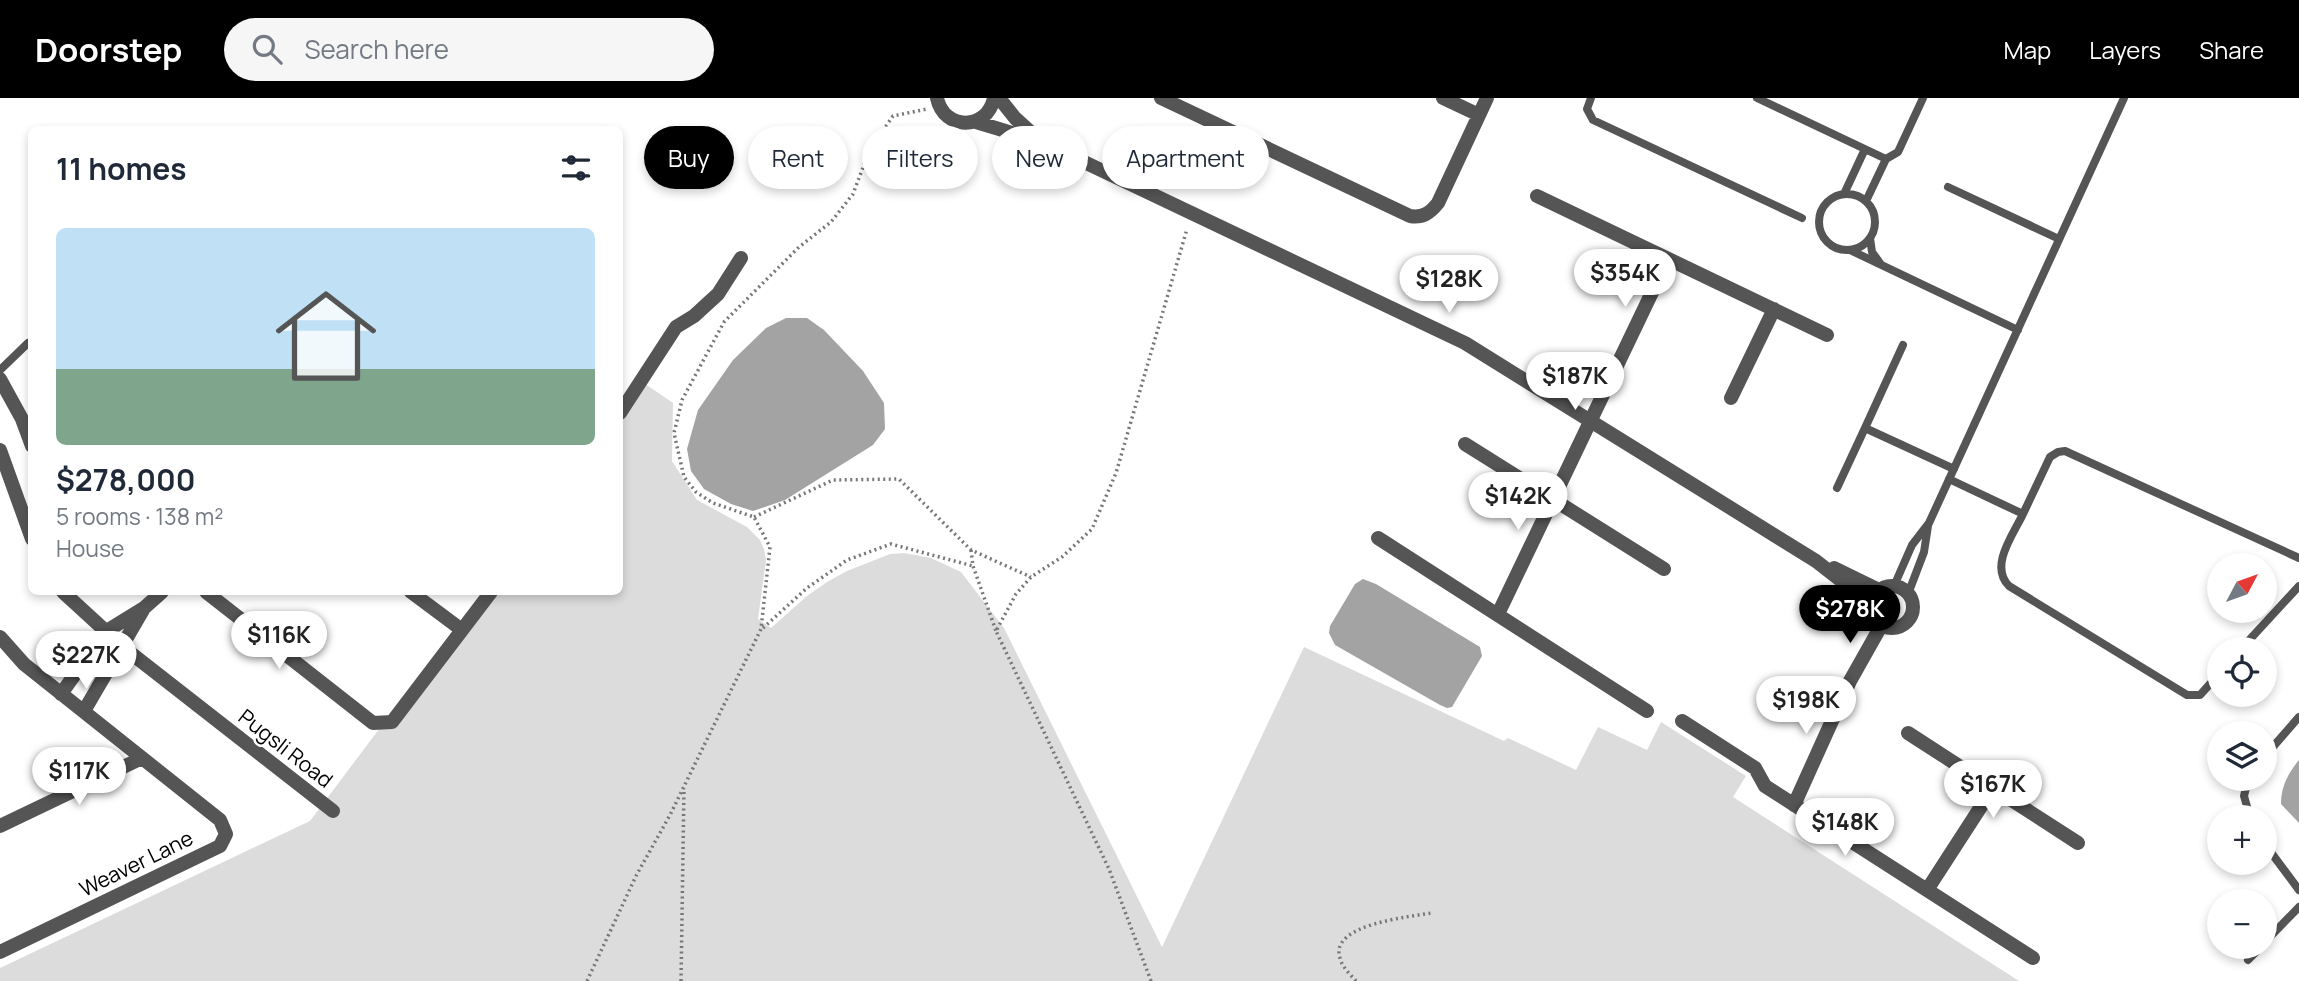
<!DOCTYPE html>
<html lang="en">
<head>
<meta charset="utf-8">
<style>
	body { margin:0; font-family:Manrope,sans-serif; background:#f6f6f7; color:#1f2937; height:100vh; display:flex; flex-direction:column; font-size:26px; white-space:nowrap }
	* { box-sizing:border-box; margin:0 }
	p { font-size:23px; color:#747a83 }
	.icon { flex:none; width:38px; height:38px; fill:none; stroke:currentColor; stroke-width:2; stroke-linecap:round; stroke-linejoin:round }
	.map { position:relative; flex:1; overflow:hidden }
	.panel { position:absolute; left:28px; top:28px; width:595px; height:469px; display:flex; flex-direction:column; background:#fff; border-radius:10px; box-shadow:0 4px 10px #0003 }
	.panel>* { flex:none }
	.hud { position:absolute; left:644px; top:28px; width:665px; height:63px; display:flex; gap:14px }
	.needle { width:46px; rotate:49deg }
	.buttons { position:absolute; left:2207px; top:455px; display:grid; gap:14px }
	.buttons a { display:grid; place-items:center; width:70px; height:70px; border-radius:50%; background:#fff; box-shadow:0 4px 10px #0003; font-size:35px }
	.price { position:absolute; translate:-50% -60px; padding:0 16px; border-radius:24px; background:#fff; color:#222; font-size:23px; line-height:46px; filter:drop-shadow(0 2px 4px #0008) }
	.price::after { content:''; position:absolute; left:50%; top:42px; width:21px; height:16px; margin-left:-10px; background:inherit; clip-path:polygon(0 0,100% 0,50% 100%) }
	.price.current { background:#000; color:#fff }
	ul { padding:0; list-style:none }
	li { display:grid; align-content:center; gap:14px; height:371px; padding:0 28px }
	li+li { border-top:2px solid #e0e1e3 }
	li span { display:grid; place-items:center; height:217px; border-radius:10px; color:#555 }
	li>.icon { margin-inline-start:auto }
	span .icon { width:126px; height:126px; fill:#fffc; stroke-width:1 }
	li b { font-size:30px }
	h2 { display:flex; justify-content:space-between; align-items:center; height:84px; padding:0 28px; font-size:30px }
	.chip { padding:0 24px; border-radius:32px; background:#fff; box-shadow:0 4px 10px #0003; font-size:24px; line-height:63px }
	.chip.current { background:#000; color:#fff }
	header { display:flex; align-items:center; gap:42px; box-sizing:border-box; height:98px; padding:0 35px; background:#000; color:#fff }
	header strong { font-size:33px }
	nav { display:flex; gap:38px; margin-inline-start:auto; font-size:24px }
	.search { width:490px; height:63px; background:#f6f6f7; display:flex; align-items:center; gap:18px; box-sizing:border-box; padding:0 24px; border-radius:38px; color:#747a83; font-size:26px }
	.map>svg:first-child { display:block }
</style>
</head>
<body>
<header>
<strong>Doorstep</strong>
<div class="search"><svg class="icon" aria-label="search" viewBox="0 0 24 24"><circle cx="10" cy="10" r="6"/><path d="M15 15l6 6"/></svg>Search here</div>
<nav><a>Map</a><a>Layers</a><a>Share</a></nav>
</header>
<div class="map">
<svg width="2299" height="883" viewBox="0 0 2299 883">
	<rect width="100%" height="100%" fill="#fff"/>
	<path fill="#dcdcdc" d="M641,283L673,305L672,363L697,402L747,429L760,442L764,451L766,462L758,521L771,530L807,498L827,484L847,473L890,456L904,455L931,460L961,474L1004,530L1162,849L1304,549L1504,643L1508,640L1576,672L1598,629L1647,652L1661,624L1746,678L1733,699L2019,883H0V870L310,723L482,494H620V310Z"/>
	<path fill="#a3a3a3" d="M786,220H807L824,232L863,273L884,305L885,331L873,347L785,402L753,413L731,406L704,391L691,373L687,351L698,312L733,262L766,230Z
		M1363,481L1376,486L1480,549L1482,558L1452,609L1447,610L1440,607L1335,547L1329,535L1330,528L1355,486Z
		M2299,662V725L2281,706C2281,689 2288,675 2299,662Z"/>
	<g fill="none" stroke-linecap="round" stroke-linejoin="round">
		<path stroke="#777" stroke-width="3.5" stroke-dasharray="2 3.5" stroke-linecap="butt" d="M754,419L833,382L899,381L971,452L1031,479
			M971,452L973,468L996,533
			M763,530L807,490L847,462L891,446L973,468
			M587,883L636,778L670,717L761,531L770,449L754,419L713,405L696,394L684,379L674,335L682,302L724,224L799,149L831,124L853,96L870,51L893,18L927,11
			M681,883L684,690
			M1151,883L1109,771L996,533L1016,496L1031,479L1062,459L1092,431L1116,375L1187,131
			M1356,883C1350,876 1342,869 1340,860C1329,826 1410,819 1431,815"/>
		<path stroke="#555" stroke-width="8" d="M1591,0L1587,11L1593,22L1802,120
			M1757,0L1886,61L1898,54L1923,0
			M1948,89L2059,141
			M1819 124a28 28 0 1 1 56 0a28 28 0 1 1-56 0Z
			M1844,96L1865,51
			M1866,103L1886,61
			M1870,140L1872,154L1880,165
			M1850,152L2018,232
			M1903,247L1865,330L1954,371
			M0,272L28,245
			M1949,381L2023,416C2013,437 1989,468 2009,488L2187,597H2200L2219,576
			M1837,390L1865,330
			M2023,416L2050,359L2058,354L2065,353L2299,460
			M1894,488L1912,447L1929,425L2124,0
			M1908,496L1924,454L1928,428
			M2241,551L2299,488
			M2264,659L2299,619
			M2248,681L2244,698L2250,719
			M2264,745L2299,792
			M2264,845L2299,809
			M2248,862L2261,849"/>
		<path stroke="#555" stroke-width="14" d="M937,0C944,33 987,33 994,0
			M999,0L1015,20L1038,41
			M1161,0L1410,118C1423,120 1430,115 1438,105L1487,0
			M1443,0L1479,17
			M976,24L1042,44L1465,245L1816,463L1871,506
			M1537,98L1827,237
			M0,281L22,321L32,348
			M1731,300L1774,211
			M620,315L676,229L694,218L718,196L741,160
			M1465,346L1664,471
			M0,352L32,441
			M1378,440L1647,613
			M1834,470L1879,492
			M1871 509a21 21 0 1 1 42 0a21 21 0 1 1-42 0Z
			M63,494L123,549L333,713
			M206,494L373,625L392,624L491,494
			M411,494L462,532
			M1498,516L1668,161
			M0,539L24,566L220,722L226,736L220,748L0,854
			M61,596L105,534L144,510L162,494
			M84,613L143,512
			M1682,623L1755,670L1765,688L2033,860
			M1908,635L1993,690
			M1794,707L1850,583L1881,528
			M0,728L142,660
			M1927,792L1993,690L2078,745"/>
	</g>
	<g text-anchor="middle" dominant-baseline="central" stroke-width="5" stroke-linejoin="round" paint-order="stroke">
		<g font-size="21" fill="#000" stroke="#fff">
			<text transform="translate(286 650) rotate(38)">Pugsli Road</text>
			<text transform="translate(136 765) rotate(-26)">Weaver Lane</text>
		</g>
	</g>
</svg>
<div class="buttons">
<a><svg class="needle" viewBox="-14 -14 28 28"><path d="M0-13l5 13h-10z" fill="#e53935"/><path d="M0 13l5-13h-10z" fill="#747a83"/></svg></a>
<a><svg class="icon" aria-label="locate" viewBox="0 0 24 24"><circle cx="12" cy="12" r="6"/><path d="M12 2v4M12 18v4M2 12h4M18 12h4"/></svg></a>
<a><svg class="icon" aria-label="layers" viewBox="0 0 24 24"><path d="M12 4l9 5-9 5-9-5zM3 14l9 5 9-5"/></svg></a>
<a>+</a>
<a>−</a>
</div>
<b class="price" style="left:1625px;top:211px">$354K</b>
<b class="price" style="left:1449px;top:217px">$128K</b>
<b class="price" style="left:1575px;top:314px">$187K</b>
<b class="price" style="left:1518px;top:434px">$142K</b>
<b class="price current" style="left:1850px;top:547px">$278K</b>
<b class="price" style="left:279px;top:573px">$116K</b>
<b class="price" style="left:86px;top:593px">$227K</b>
<b class="price" style="left:1806px;top:638px">$198K</b>
<b class="price" style="left:79px;top:709px">$117K</b>
<b class="price" style="left:1993px;top:722px">$167K</b>
<b class="price" style="left:1845px;top:760px">$148K</b>
<div class="hud">
<a class="chip current">Buy</a>
<a class="chip">Rent</a>
<a class="chip">Filters</a>
<a class="chip">New</a>
<a class="chip">Apartment</a>
</div>
<section class="panel">
<h2>11 homes<svg class="icon" aria-label="filters" viewBox="0 0 24 24"><path d="M4 7h16M4 17h16"/><circle cx="9" cy="7" r="2"/><circle cx="15" cy="17" r="2"/></svg></h2>
<ul>
<li><span style="background:linear-gradient(#bfe0f5 65%,#7fa58c 0)"><svg class="icon" aria-label="home" viewBox="0 0 24 24"><path d="M3 11l9-7 9 7M6 9v11h12V9"/></svg></span><div><b>$278,000</b><p>5 rooms · 138 m²</p><p>House</p></div></li>
</ul>
</section>
</div>
</body>
</html>
